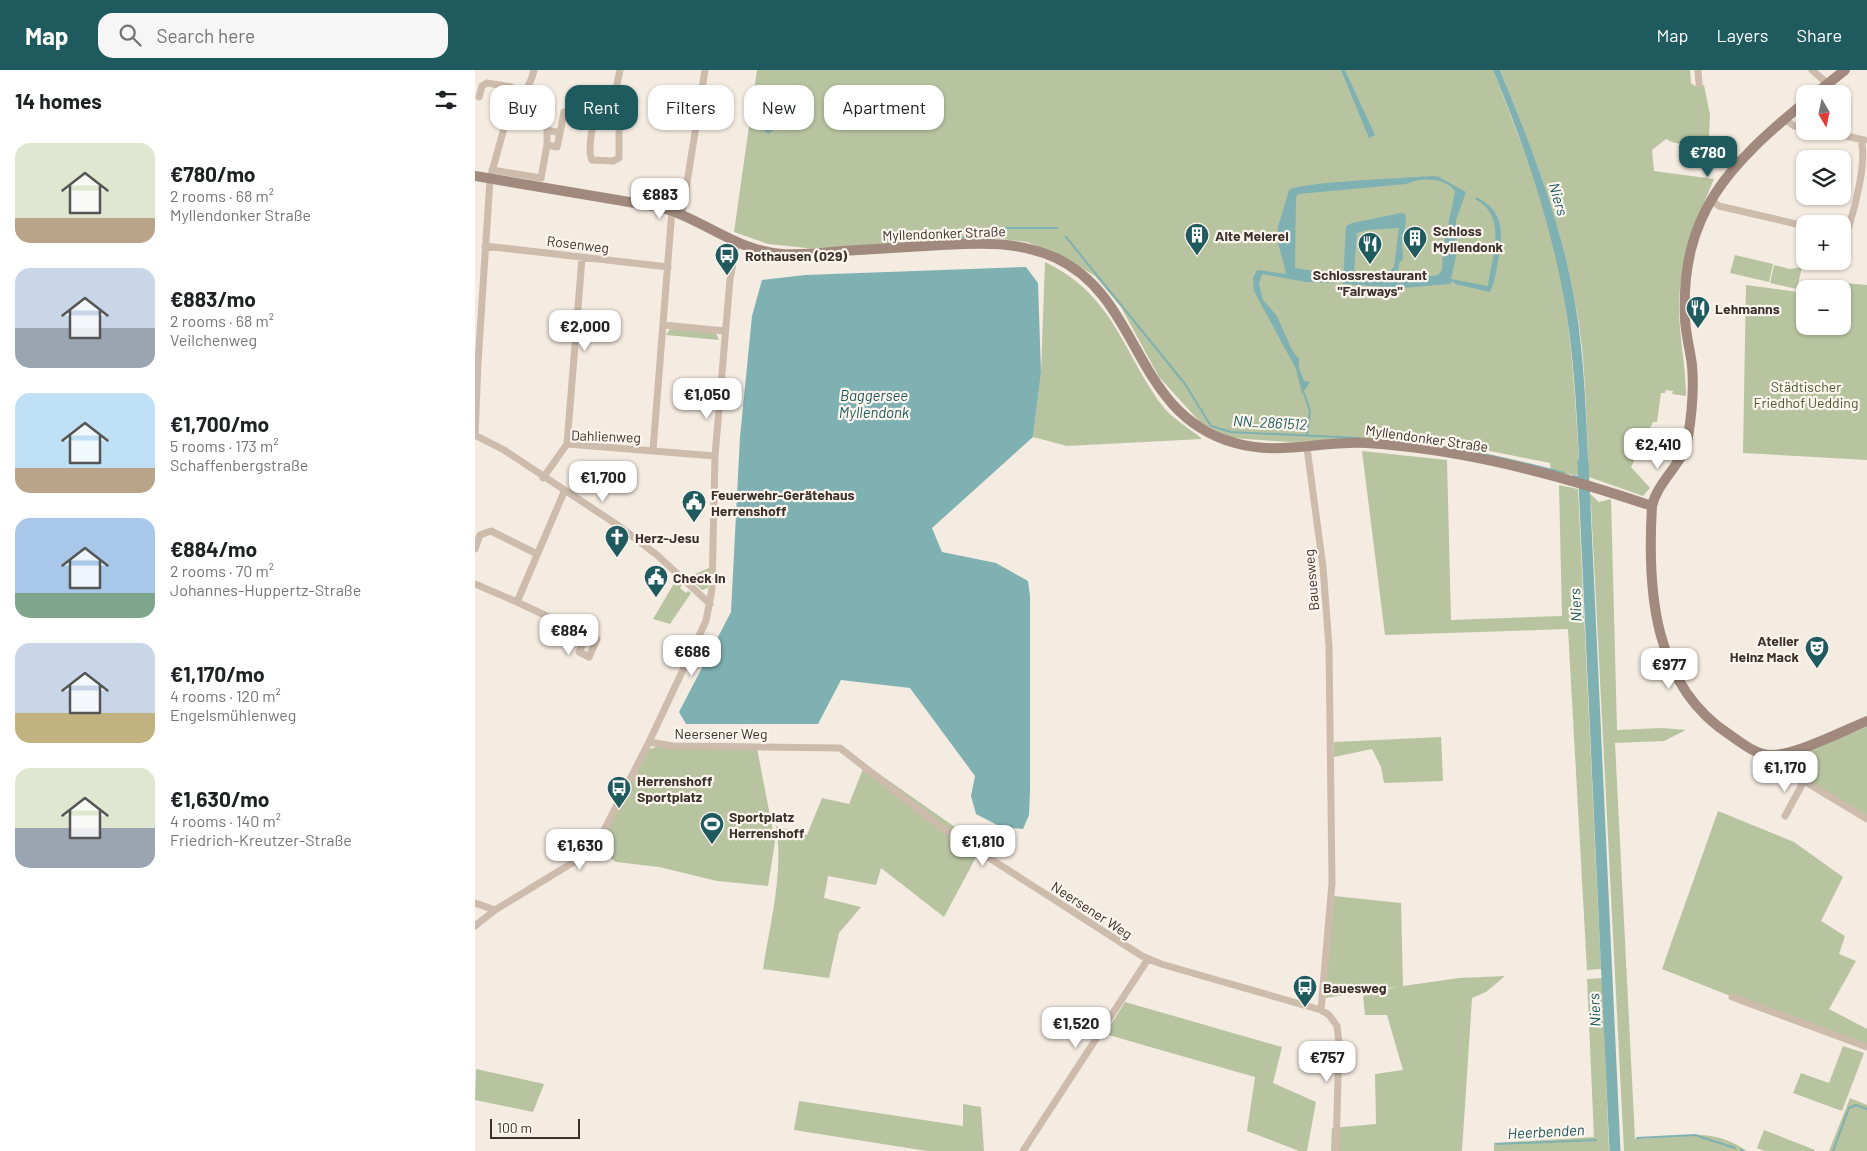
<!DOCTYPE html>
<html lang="en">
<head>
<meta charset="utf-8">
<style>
	body { margin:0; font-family:Barlow,sans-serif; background:#f6f6f6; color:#202124; height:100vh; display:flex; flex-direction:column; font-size:19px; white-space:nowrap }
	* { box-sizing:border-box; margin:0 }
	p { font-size:16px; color:#757577 }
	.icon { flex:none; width:28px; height:28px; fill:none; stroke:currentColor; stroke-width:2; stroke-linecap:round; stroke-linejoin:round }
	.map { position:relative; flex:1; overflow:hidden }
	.side { display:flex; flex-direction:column; background:#fff; width:475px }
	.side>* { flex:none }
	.banner { position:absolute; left:15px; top:15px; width:475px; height:45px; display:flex; gap:10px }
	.needle { width:32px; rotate:171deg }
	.fabs { position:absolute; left:1321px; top:15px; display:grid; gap:10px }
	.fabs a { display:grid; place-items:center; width:55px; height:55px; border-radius:10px; background:#fff; box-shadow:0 1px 4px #0004; font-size:25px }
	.scale { position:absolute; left:15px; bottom:12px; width:90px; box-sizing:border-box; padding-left:5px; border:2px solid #3b302b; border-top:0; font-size:14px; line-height:18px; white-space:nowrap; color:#3b302b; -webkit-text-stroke:4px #fbf5ee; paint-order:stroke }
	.price { position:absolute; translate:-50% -42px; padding:0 11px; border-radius:10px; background:#fff; color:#222; font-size:16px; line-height:32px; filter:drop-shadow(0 1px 2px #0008) }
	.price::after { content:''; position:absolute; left:50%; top:30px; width:15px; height:11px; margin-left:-8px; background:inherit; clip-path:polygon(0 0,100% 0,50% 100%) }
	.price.selected { background:#1f5a5e; color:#fff }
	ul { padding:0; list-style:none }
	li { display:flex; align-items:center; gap:15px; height:125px; padding:0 15px }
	li span { display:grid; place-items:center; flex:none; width:140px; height:100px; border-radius:15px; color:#555 }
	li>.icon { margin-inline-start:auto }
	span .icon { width:60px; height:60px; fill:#fffc; stroke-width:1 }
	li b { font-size:21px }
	h2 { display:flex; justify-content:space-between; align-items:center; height:60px; padding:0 15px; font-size:21px }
	.pill { padding:0 18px; border-radius:15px; background:#fff; box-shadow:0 1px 4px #0004; font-size:18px; line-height:45px }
	.pill.selected { background:#1f5a5e; color:#fff }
	header { display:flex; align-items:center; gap:30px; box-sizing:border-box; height:70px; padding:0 25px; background:#1f5a5e; color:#fff }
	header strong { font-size:24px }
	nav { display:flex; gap:28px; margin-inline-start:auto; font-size:18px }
	.search { width:350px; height:45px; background:#f6f6f6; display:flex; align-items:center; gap:12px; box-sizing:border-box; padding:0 18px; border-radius:15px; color:#757577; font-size:19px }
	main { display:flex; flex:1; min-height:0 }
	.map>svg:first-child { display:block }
</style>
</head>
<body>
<header>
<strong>Map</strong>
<div class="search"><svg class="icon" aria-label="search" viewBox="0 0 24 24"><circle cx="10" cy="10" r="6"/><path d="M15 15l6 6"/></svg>Search here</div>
<nav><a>Map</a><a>Layers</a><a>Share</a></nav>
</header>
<main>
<section class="side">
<h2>14 homes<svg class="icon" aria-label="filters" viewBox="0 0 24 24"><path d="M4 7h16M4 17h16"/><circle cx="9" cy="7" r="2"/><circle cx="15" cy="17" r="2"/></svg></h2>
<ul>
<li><span style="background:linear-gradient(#dfe7d0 75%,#b9a48a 0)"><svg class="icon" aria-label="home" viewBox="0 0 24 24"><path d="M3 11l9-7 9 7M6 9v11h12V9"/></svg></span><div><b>€780/mo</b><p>2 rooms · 68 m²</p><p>Myllendonker Straße</p></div></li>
<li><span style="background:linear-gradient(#c9d6e8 60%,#9aa5b1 0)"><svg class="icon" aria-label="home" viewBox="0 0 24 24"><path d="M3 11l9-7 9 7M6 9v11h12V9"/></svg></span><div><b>€883/mo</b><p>2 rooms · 68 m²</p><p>Veilchenweg</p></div></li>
<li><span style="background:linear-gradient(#bfe0f5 75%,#b9a48a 0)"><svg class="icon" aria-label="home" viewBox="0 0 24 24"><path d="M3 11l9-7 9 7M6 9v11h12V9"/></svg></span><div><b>€1,700/mo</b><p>5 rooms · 173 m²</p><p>Schaffenbergstraße</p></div></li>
<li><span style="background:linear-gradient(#a9c7e8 75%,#7fa58c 0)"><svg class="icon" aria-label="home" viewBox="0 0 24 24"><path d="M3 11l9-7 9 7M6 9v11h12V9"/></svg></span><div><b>€884/mo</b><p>2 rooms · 70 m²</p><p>Johannes-Huppertz-Straße</p></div></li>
<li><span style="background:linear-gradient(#c9d6e8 70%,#c2b280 0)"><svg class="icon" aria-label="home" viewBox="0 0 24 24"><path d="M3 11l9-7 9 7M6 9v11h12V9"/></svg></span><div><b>€1,170/mo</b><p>4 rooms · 120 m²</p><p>Engelsmühlenweg</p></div></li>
<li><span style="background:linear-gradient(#dfe7d0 60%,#9aa5b1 0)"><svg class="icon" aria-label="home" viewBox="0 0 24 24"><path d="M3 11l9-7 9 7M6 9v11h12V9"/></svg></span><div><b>€1,630/mo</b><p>4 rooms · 140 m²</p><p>Friedrich-Kreutzer-Straße</p></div></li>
</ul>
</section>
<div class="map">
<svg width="1392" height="1081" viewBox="0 0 1392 1081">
	<rect width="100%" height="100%" fill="#f4ebe1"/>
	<path fill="#b8c4a0" d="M282,0H1018C1040,57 1063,113 1078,172C1097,248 1100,327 1105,405L1076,404L1075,393L965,371L880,370L815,372L756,368L725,352L684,307L646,237L620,206L587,186L552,172L516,168L341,179L293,174L259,162Z
		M1025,0H1215L1216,13L1220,16L1229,15L1235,45L1234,67C1228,69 1223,68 1217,68C1204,69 1210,79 1191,69L1177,80L1179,101L1239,109C1221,152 1204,191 1204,238C1204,267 1211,296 1211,326L1197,324L1198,321L1191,320L1190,323H1186L1182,352H1178L1156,397L1175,418L1168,426L1114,407C1112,364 1111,320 1107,277C1096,181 1062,89 1025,0Z
		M1260,185L1298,194L1294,212L1255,203Z
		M570,192C638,225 646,278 686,334C695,347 714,358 727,369L592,376L558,367L566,303Z
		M1299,195L1315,199L1327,197L1322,219L1295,213Z
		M1338,210L1392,215V390L1268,383L1271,215L1330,223V256H1368V219H1338Z
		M195,259L241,263L244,270L191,265Z
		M887,381L972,390L976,550L1087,546L1084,415L1103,419L1126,899L1112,900L1093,559L910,565Z
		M1114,423L1124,432L1136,429L1142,660L1187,658L1211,660L1189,671L1140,673L1160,1069C1203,1069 1232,1054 1272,1081H1149L1119,492L1116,435L1112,429Z
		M234,498L233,518L227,520L213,507Z
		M201,510L207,515L205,518L211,523L213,521L216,523L195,554L178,549Z
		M1392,657V745C1376,735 1318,706 1314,690L1317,687Z
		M966,667L968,711L909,713L906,697L897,679L859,687V672Z
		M181,677L282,678L300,772L293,816L242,811L184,797L141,792L123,779L174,679Z
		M390,694L507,776L469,847L406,798L401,815L353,806L349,828L386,837L364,863L354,908L288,899C295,853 309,802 301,756L332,765L347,728L374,734Z
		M1243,741L1319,772L1368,807L1346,851L1370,866L1364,884L1381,891L1354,939L1392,959V980L1187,899Z
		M859,826L926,833L928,916L984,908L1030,906L1011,922L997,928L987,1081H856L857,1058L901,1054L900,1004L928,1000L912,945H890L888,926L921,917L850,928Z
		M1127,908L1134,1081H1019V1073L1119,1067L1112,909Z
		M650,932L807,977L798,1013L841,1032L832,1081H824L772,1061L780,1007L630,964Z
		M1368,976L1389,983L1367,1041L1318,1023L1326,1003L1354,1013Z
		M1,999L69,1014L58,1042L0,1030Z
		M1375,1028L1392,1035V1081H1354Z
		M324,1031L488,1056V1034L506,1037L509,1081H452L319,1060Z
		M1289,1060L1340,1080V1081H1290L1282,1078Z"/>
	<path fill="#7fb0b2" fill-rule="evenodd" d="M866,0H870L900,65L894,68Z
		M1018,0H1025C1056,75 1086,152 1100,232C1110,290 1111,349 1114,407L1105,405C1102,353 1100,299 1092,247C1079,161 1051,80 1018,0Z
		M294,22H299L304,26L308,51L305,56L293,64L286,58Z
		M957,106L964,107L991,122L981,150L982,182L976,209L1013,216C1016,187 1034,147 1000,129L1001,127C1030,141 1028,164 1023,191C1021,202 1020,212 1015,222L980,214L978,211L975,214L927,218L868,214L871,156L877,153L926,143L930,144C933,154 927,164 927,174C927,180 929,184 927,191H925L922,206L939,209L963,205L967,200L968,179L980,122C972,107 945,107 932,114L823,124L821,127L820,198L860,204V213L831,212L787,204L784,214L788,230L802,246L817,280L824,289V298L829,311L835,312L827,324L821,299L779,221L778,208L782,200L811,204L802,168L803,157L814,120C824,112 935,108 957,106ZM924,158L919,197L915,200L918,207L913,211L882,205L879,201L882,163L892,160Z
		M551,197L563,213L566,303L558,367L457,458L467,482L521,493L553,511L555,526V720L554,745L548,759L526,757L501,744L496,726L500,706L435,618L366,610L343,654H211L204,642L256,542L265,367L277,246L287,210L330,205Z"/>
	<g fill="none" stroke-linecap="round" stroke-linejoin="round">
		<path stroke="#7fb0b2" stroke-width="2" d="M591,167L710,314L736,356L756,362L884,368
			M486,168L532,158H582
			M829,323L835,341L832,364
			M911,370C972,374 1030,388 1089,403
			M1098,406L1109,408
			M1162,1068L1220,1065L1260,1078
			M1021,1074L1121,1070
			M1266,1080L1268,1081
			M1358,1081L1374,1038L1381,1035L1392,1039"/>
		<path stroke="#7fb0b2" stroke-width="11" d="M1108,392L1140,1081"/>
		<path stroke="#cdbbac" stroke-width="7" d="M1223,0L1224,14
			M1337,0L1352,13
			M4,27L7,16L12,13L37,17L47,25
			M135,47L142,49L144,54V88L138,91L117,90C113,85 116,57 120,51C123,46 131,48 135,47Z
			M135,47L145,0
			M1309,49L1319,56L1330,58
			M1348,61L1389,70
			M85,63L89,42L95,43
			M17,100L66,108L72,75L82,77L85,63L72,60V75
			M1235,129L1244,136L1330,156
			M207,144L230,0
			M1368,162L1374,156C1381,134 1392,90 1386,70
			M10,176L193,197
			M188,255L250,261
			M0,365L3,293L15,109L34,40C43,21 53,26 59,0
			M0,365L29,380L144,456L182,485L235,534
			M92,374L107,188
			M832,378L848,497L854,577L857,813L846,940
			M178,380L197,140
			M68,408L92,374L240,386
			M0,479L5,465L16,461L62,484
			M0,514L42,532L89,422
			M42,532L112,565L104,582L114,587L122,569L112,565
			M174,672L198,676L365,678L469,759L667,886L686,894L846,940L854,945L862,956L864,973L861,1081
			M1309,684L1310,694L1319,705L1392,749
			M1310,746L1329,711
			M0,833L20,840
			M0,856L20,840L107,787L122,774L174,672L231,551L237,519L240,386L255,209L262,173
			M1257,927L1392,977
			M548,1081L673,889"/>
		<path stroke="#a18a7d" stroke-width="10" d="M1340,24L1370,0
			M1330,32C1254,95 1205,143 1210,250C1211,265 1215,280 1217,295C1219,318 1217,343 1213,367C1209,394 1183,410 1177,436C1172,520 1178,615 1255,665C1267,673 1281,685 1295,685C1319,686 1368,661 1392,651
			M0,106L184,137C227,148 261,181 307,184C327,185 347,183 367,181C401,179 434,177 467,175C506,173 544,171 581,188C668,229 657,344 760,373C805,386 847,370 892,373C988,379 1085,405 1177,436"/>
	</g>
	<defs>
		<symbol id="building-pin" viewBox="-11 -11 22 30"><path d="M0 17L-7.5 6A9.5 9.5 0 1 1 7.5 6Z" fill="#1f5a5e" stroke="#fbf5ee"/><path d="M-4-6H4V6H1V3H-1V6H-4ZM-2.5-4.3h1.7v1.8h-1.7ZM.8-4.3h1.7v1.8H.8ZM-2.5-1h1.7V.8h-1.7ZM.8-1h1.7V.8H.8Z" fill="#fff"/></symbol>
		<symbol id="restaurant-pin" viewBox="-11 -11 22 30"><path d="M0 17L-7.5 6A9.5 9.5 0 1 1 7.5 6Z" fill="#1f5a5e" stroke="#fbf5ee"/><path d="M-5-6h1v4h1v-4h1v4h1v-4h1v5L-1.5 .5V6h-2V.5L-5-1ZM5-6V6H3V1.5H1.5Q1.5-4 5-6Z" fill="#fff"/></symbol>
		<symbol id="bus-pin" viewBox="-11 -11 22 30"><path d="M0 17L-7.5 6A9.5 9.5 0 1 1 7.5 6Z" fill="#1f5a5e" stroke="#fbf5ee"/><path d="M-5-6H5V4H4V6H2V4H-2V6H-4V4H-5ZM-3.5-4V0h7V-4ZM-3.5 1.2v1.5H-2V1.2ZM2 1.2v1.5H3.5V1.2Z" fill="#fff"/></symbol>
		<symbol id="civic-pin" viewBox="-11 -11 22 30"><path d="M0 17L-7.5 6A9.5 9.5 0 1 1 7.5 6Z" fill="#1f5a5e" stroke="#fbf5ee"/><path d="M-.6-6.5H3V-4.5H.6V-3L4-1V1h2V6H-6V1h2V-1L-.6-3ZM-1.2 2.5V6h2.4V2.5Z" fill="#fff"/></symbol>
		<symbol id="church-pin" viewBox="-11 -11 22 30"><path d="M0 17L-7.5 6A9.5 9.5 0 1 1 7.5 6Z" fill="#1f5a5e" stroke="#fbf5ee"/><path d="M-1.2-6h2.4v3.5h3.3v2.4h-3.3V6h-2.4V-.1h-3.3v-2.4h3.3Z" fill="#fff"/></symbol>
		<symbol id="theatre-pin" viewBox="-11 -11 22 30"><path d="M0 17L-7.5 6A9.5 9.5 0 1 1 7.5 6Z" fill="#1f5a5e" stroke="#fbf5ee"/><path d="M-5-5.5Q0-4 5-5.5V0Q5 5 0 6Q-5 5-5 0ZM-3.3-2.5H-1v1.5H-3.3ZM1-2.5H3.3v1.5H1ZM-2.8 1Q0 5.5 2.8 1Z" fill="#fff"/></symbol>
		<symbol id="stadium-pin" viewBox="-11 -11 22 30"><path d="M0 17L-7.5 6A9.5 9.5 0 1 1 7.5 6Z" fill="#1f5a5e" stroke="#fbf5ee"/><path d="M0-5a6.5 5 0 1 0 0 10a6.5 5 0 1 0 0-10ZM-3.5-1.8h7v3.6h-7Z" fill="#fff"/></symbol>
	</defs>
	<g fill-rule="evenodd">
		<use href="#building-pin" x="708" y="151" width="28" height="38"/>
		<use href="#building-pin" x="926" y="154" width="28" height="38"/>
		<use href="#restaurant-pin" x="881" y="160" width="28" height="38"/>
		<use href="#bus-pin" x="238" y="171" width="28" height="38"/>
		<use href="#restaurant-pin" x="1209" y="224" width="28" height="38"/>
		<use href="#civic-pin" x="205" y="418" width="28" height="38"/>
		<use href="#church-pin" x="128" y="453" width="28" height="38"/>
		<use href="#civic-pin" x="167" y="493" width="28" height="38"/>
		<use href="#theatre-pin" x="1328" y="564" width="28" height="38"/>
		<use href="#bus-pin" x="130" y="704" width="28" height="38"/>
		<use href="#stadium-pin" x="223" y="740" width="28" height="38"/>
		<use href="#bus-pin" x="816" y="903" width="28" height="38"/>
	</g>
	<g text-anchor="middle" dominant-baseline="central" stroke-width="4.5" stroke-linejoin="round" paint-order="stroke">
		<g font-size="14" font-weight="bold" fill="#3b302b" stroke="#fbf5ee" text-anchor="start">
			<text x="958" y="160">Schloss<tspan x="958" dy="16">Myllendonk</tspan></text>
			<text x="740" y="165">Alte Meierei</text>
			<text x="270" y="185">Rothausen (029)</text>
			<text x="895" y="204" text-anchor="middle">Schlossrestaurant<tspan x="895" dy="16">"Fairways"</tspan></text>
			<text x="1240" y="238">Lehmanns</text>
			<text x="236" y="424">Feuerwehr-Gerätehaus<tspan x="236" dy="16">Herrenshoff</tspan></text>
			<text x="160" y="467">Herz-Jesu</text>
			<text x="198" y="507">Check in</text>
			<text x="1324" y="570" text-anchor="end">Atelier<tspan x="1324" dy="16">Heinz Mack</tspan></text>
			<text x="162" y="710">Herrenshoff<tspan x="162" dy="16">Sportplatz</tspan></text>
			<text x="254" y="746">Sportplatz<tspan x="254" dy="16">Herrenshoff</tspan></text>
			<text x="848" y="917">Bauesweg</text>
		</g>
		<g font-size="14" fill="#3b302b" stroke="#fbf5ee">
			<text transform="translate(469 163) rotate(-2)">Myllendonker Straße</text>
			<text transform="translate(103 174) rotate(7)">Rosenweg</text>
			<text transform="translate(131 366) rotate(2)">Dahlienweg</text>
			<text transform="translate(952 368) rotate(8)">Myllendonker Straße</text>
			<text transform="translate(836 510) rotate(-95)">Bauesweg</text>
			<text x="246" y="663">Neersener Weg</text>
			<text transform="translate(617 840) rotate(33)">Neersener Weg</text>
		</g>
		<g font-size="14" fill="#4a5a2e" stroke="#fbf5ee">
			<text x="1331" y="316">Städtischer<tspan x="1331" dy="16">Friedhof Uedding</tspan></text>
		</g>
		<g font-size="15" font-style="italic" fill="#1f5a5e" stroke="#fbf5ee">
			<text transform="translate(1084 129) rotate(74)">Niers</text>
			<text x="399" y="325">Baggersee<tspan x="399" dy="17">Myllendonk</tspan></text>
			<text transform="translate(795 352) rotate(3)">NN_2861512</text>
			<text transform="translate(1100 535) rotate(-93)">Niers</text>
			<text transform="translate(1119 940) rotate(-93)">Niers</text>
			<text transform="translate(1071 1061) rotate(-3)">Heerbenden</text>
		</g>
	</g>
</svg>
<div class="fabs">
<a><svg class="needle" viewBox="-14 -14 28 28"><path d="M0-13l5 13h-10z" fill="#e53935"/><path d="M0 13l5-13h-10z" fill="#757577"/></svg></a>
<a><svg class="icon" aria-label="layers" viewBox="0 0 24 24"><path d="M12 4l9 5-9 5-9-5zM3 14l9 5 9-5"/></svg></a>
<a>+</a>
<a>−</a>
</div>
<div class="scale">100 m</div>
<b class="price selected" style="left:1233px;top:108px">€780</b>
<b class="price" style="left:185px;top:150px">€883</b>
<b class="price" style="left:110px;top:282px">€2,000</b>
<b class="price" style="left:232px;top:350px">€1,050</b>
<b class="price" style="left:1183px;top:400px">€2,410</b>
<b class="price" style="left:128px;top:433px">€1,700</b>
<b class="price" style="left:94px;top:586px">€884</b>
<b class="price" style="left:217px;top:607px">€686</b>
<b class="price" style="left:1194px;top:620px">€977</b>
<b class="price" style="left:1310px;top:723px">€1,170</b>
<b class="price" style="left:508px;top:797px">€1,810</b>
<b class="price" style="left:105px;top:801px">€1,630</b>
<b class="price" style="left:601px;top:979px">€1,520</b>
<b class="price" style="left:852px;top:1013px">€757</b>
<div class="banner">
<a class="pill">Buy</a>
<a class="pill selected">Rent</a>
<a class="pill">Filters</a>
<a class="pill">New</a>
<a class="pill">Apartment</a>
</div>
</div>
</main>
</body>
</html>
